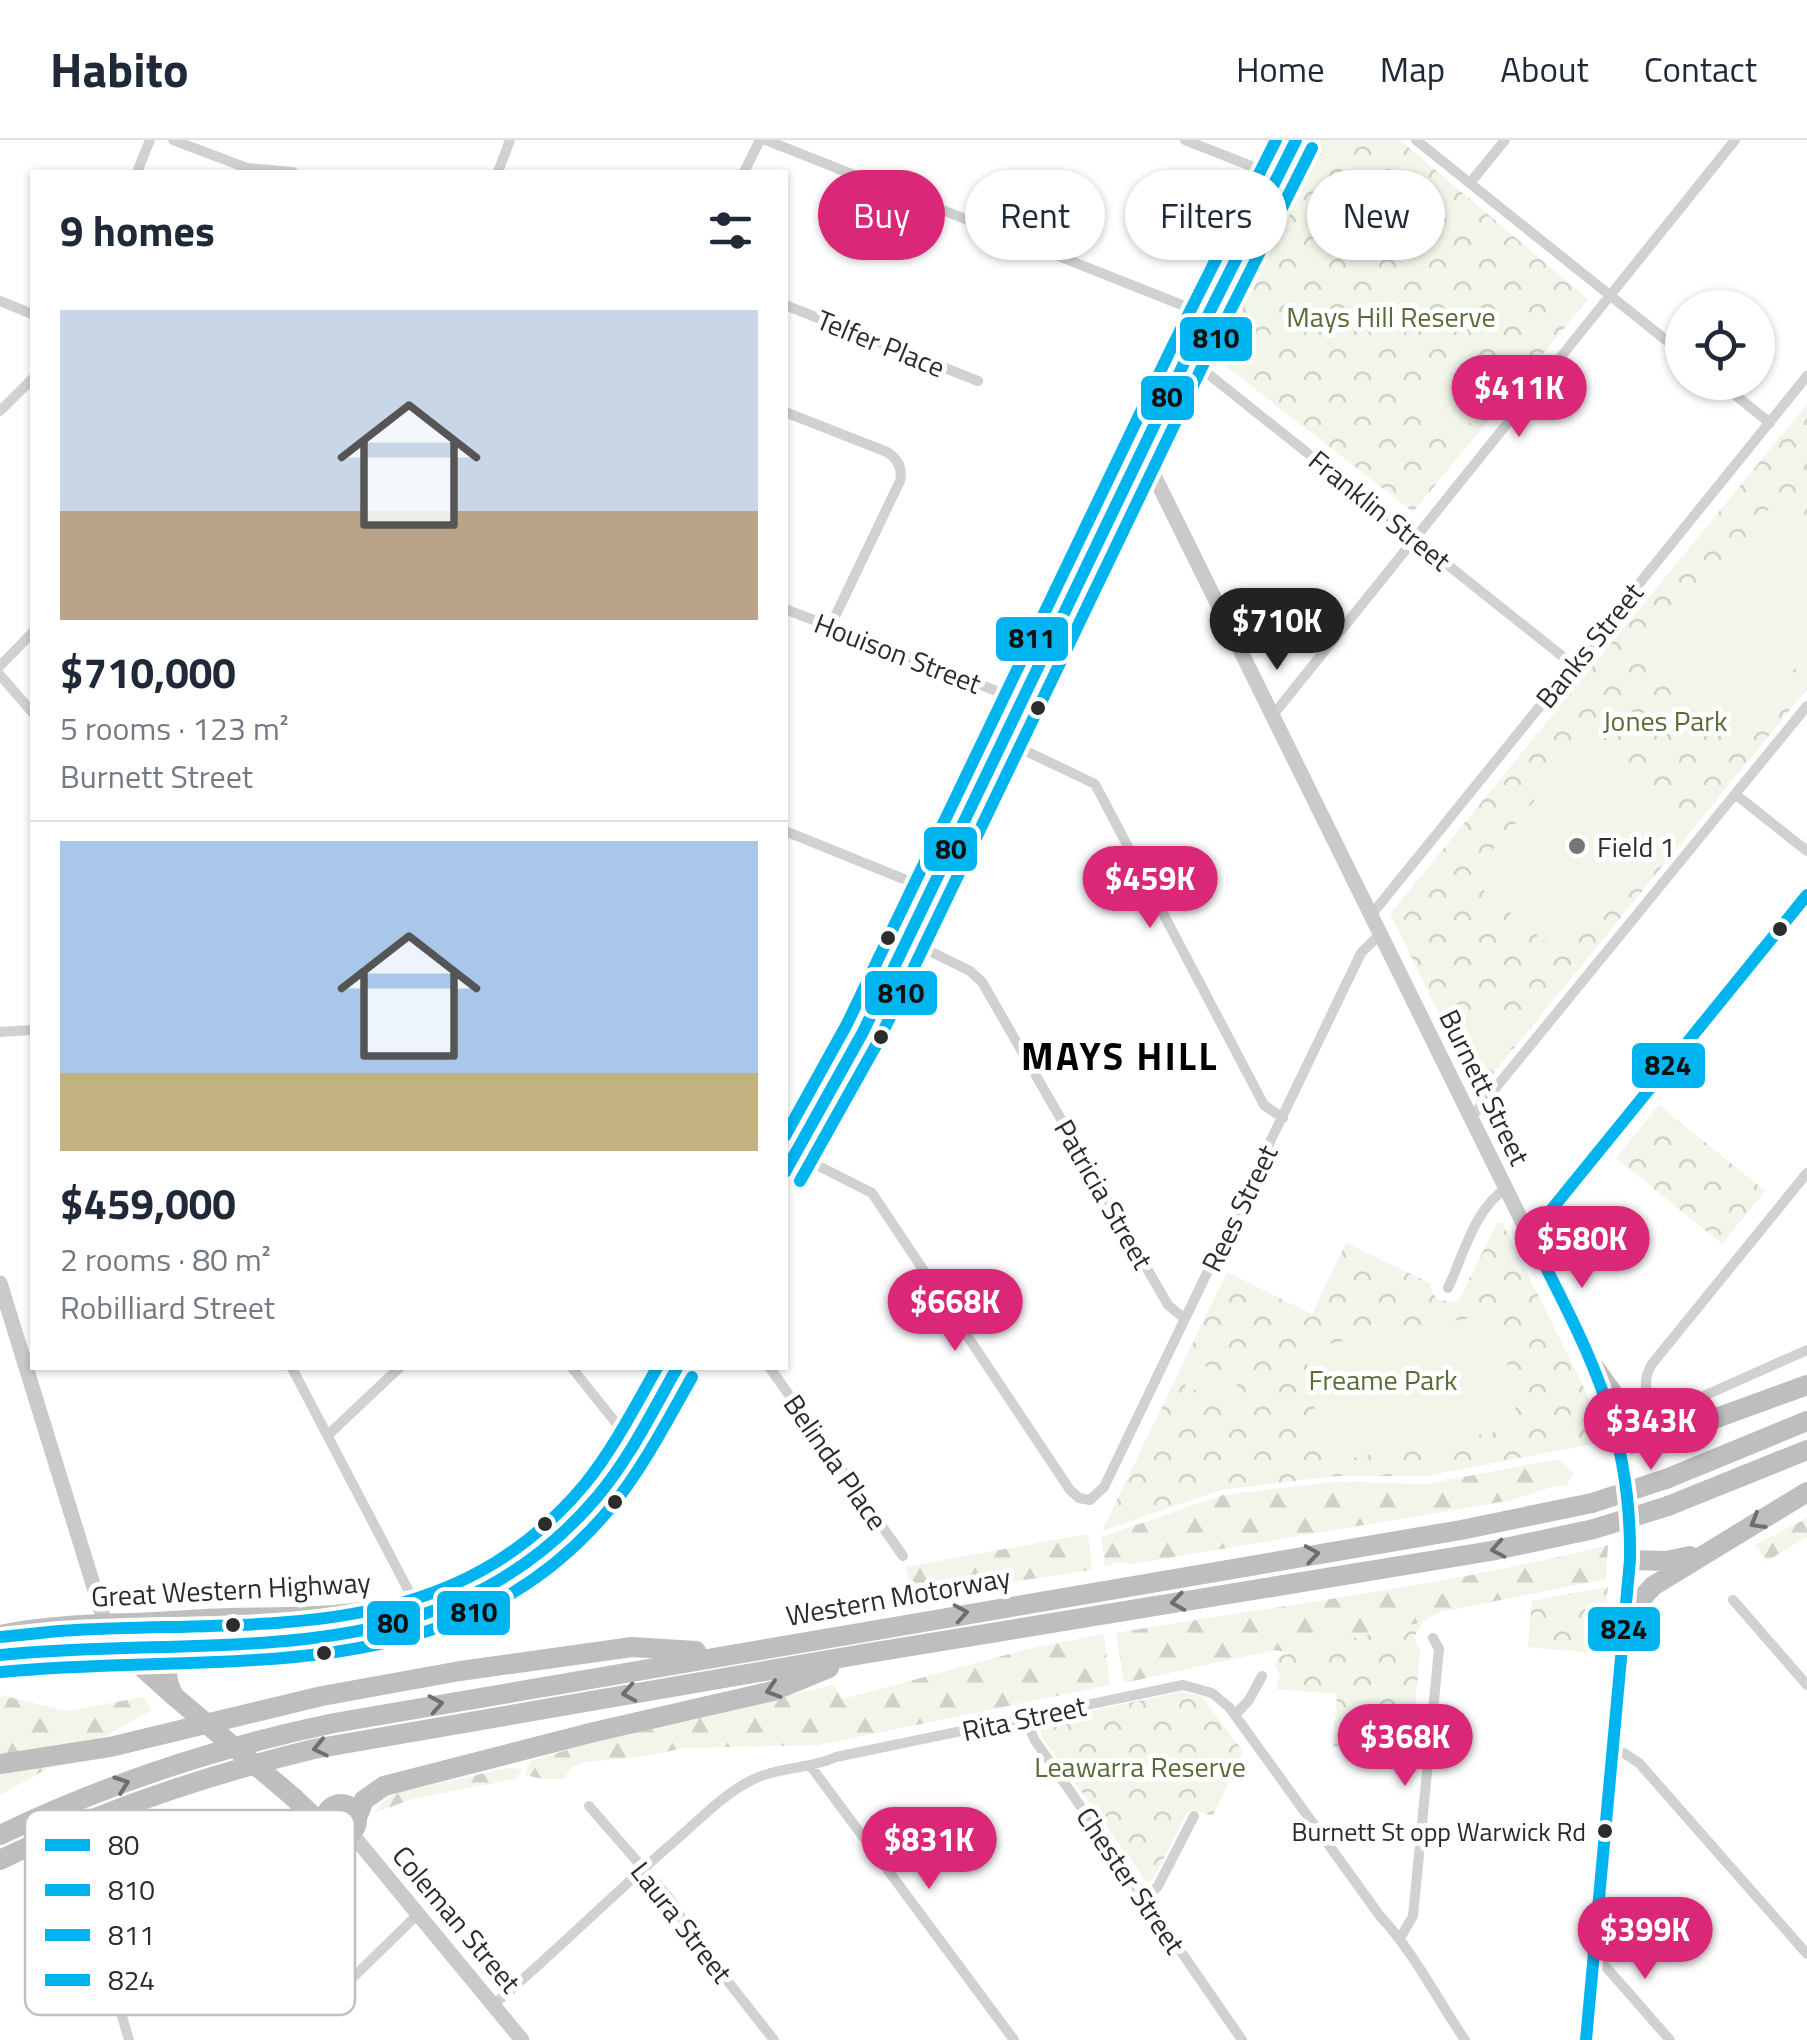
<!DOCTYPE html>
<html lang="en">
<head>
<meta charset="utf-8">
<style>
	body { margin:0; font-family:"Titillium Web",sans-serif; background:#f6f6f7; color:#1f2937; height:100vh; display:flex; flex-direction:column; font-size:38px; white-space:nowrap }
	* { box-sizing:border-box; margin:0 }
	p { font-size:32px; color:#747a83 }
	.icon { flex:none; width:55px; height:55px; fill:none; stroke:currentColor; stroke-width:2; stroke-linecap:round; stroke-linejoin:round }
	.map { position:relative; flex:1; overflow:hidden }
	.side { position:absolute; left:30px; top:30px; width:758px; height:1200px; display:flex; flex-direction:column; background:#fff; border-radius:0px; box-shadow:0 2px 8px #0004 }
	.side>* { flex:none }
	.guide { position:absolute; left:818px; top:30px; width:838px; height:90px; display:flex; gap:20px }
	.tools { position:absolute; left:1665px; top:150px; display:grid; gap:20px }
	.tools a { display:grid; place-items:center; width:110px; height:110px; border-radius:50%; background:#fff; box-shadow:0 2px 8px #0004; font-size:50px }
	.price { position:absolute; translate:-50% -85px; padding:0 22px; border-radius:35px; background:#db2777; color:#fff; font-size:32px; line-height:65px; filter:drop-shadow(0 2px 5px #0008) }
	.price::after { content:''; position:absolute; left:50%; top:60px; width:30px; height:22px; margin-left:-15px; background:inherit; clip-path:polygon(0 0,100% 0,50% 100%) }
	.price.selected { background:#222; color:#fff }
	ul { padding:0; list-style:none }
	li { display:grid; align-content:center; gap:20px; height:530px; padding:0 30px }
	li+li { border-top:2px solid #e0e1e3 }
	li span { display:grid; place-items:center; height:310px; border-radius:0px; color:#555 }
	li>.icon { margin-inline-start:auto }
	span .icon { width:180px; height:180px; fill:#fffc; stroke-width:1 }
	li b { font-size:42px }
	h2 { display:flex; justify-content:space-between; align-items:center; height:120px; padding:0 30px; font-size:42px }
	.pill { padding:0 35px; border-radius:45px; background:#fff; box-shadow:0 2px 8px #0004; font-size:35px; line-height:90px }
	.pill.selected { background:#db2777; color:#fff }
	header { display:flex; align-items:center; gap:60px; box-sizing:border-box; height:140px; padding:0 50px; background:#fff; border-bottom:2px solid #e0e1e3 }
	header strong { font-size:48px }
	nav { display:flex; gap:55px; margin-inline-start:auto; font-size:35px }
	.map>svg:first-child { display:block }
</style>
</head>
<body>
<header>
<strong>Habito</strong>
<nav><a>Home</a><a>Map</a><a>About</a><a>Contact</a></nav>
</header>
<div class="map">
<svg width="1807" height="1900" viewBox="0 0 1807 1900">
	<defs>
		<pattern id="forest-firs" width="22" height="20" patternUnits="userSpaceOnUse" patternTransform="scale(2.5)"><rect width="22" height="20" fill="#f1f5ea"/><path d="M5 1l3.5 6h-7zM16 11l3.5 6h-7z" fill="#cfd2c9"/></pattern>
		<pattern id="park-crowns" width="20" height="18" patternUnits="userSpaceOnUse" patternTransform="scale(2.5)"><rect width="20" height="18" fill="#f1f5ea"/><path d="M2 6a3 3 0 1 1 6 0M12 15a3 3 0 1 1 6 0" fill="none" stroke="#cfd2c9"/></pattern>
	</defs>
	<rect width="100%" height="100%" fill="#fff"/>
	<path fill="url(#forest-firs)" d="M1559,1319L1574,1334L1566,1346H1555L1512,1360L1132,1424L1118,1422L1105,1426L1101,1397L1223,1355L1335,1342L1426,1344Z
		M1807,1378V1397L1767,1421L1755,1405Z
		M1088,1394L1092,1430L915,1456L905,1427Z
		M1608,1405L1606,1439L1440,1472L1423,1482L1292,1513L1274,1510L1124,1543L1116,1493C1280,1465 1447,1446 1608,1405Z
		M1104,1494L1110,1545L818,1605L683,1608L648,1616L585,1622L572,1627L563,1639H543L525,1635L531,1621L603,1599L834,1545L843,1559L1028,1509Z
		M0,1555L67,1571L143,1557L152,1570L0,1655Z
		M508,1628L523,1629L515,1639L412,1659L374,1673L387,1658L400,1652Z"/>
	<path fill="url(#park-crowns)" d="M1316,0H1400L1588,159L1413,372L1210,214Z
		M1807,264V549L1484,945L1474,944L1390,774Z
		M1659,965L1765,1051L1722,1104L1616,1018Z
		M1502,1082L1587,1254L1603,1302L1425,1336H1336L1221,1350L1102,1391L1227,1132L1312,1174L1346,1103L1430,1143L1432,1152L1438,1160L1458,1162L1497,1083Z
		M1608,1447L1602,1514L1528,1507L1532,1461Z
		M1423,1482L1414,1497L1420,1512L1411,1612L1333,1606L1337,1554L1276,1549L1280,1534L1275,1525L1279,1516Z
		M1182,1552L1201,1556L1243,1611L1213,1676L1193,1670L1186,1674L1153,1740L1147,1742L1041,1596V1587L1056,1578Z"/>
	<path fill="#f1f5ea" d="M1445,220L1491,256L1458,298L1412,261Z
		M1770,368L1807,399V514L1743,590L1650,511Z
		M1590,595L1684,674L1563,817L1469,738Z
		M1481,857L1524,891L1496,927L1452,892Z
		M1498,1173L1519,1288L1324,1323L1304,1208Z
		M1195,1222L1239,1241L1229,1265L1185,1246Z"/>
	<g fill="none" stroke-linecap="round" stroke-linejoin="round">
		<path stroke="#d1d1d1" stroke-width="10" d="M173,0L247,28L293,32
			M766,0L1197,171
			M1185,0L1264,31
			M1416,0L1682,213
			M137,32L150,0
			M498,32L510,0
			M744,32L760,0
			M1470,43L1505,0
			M0,161L32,174
			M785,165L978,241
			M1187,217L1572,524
			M1719,242L1770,283
			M0,271L32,239
			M785,272L887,312C898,319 903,328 900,341L830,487
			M785,469L1012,557
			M0,526L32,493
			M0,535L32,572
			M1273,575L1735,0
			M1003,600L1095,644L1264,965L1283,978
			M1735,654L1807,711
			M785,691L921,746
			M1372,774L1807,236
			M907,800L970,831L982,842L1168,1165L1185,1179
			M0,892L32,890
			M1471,978L1807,566
			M795,1014L872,1053L1070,1350L1079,1358L1090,1360L1104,1347L1361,813L1380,794
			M1807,1033L1652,1224C1637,1248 1651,1272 1679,1267L1807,1210
			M1530,1096L1807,755
			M1448,1148C1463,1116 1475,1067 1507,1048
			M292,1228L414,1461
			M572,1228L624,1293
			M770,1228L903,1416
			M328,1295L399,1228
			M1733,1460L1807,1545
			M1235,1575L1249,1560L1262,1536
			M1026,1578L1034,1599L1242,1900
			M1611,1612L1624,1613L1639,1623L1807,1814
			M812,1628L1014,1900
			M589,1666L669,1758L696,1801L774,1900
			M1144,1760L1158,1746L1194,1676
			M1400,1798L1413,1776L1439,1509L1433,1498
			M98,1819L111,1839L129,1900
			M1593,1819L1606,1827L1670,1900
			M330,1860L416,1776
			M493,1865C556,1812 614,1753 676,1700C699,1680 722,1656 748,1642C777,1626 808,1630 836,1617L1183,1545L1212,1553L1229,1567L1380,1776C1413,1811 1437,1859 1465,1900"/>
		<path stroke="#cacaca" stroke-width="15" d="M1138,303L1594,1227C1620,1288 1631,1336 1631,1403L1586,1900
			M0,1143L105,1483
			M351,1693L522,1900"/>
		<path stroke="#bebebe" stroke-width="20" d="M1222,120L1279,0
			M1066,439L1151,262
			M785,1032L863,892L1187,217L1296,0
			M1594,1227C1614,1253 1632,1291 1670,1287
			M1623,1306L1708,1281L1807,1245
			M1666,1339L1807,1281
			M1668,1366L1807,1310
			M1630,1420L1666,1421L1690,1416
			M1624,1485L1635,1466L1653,1446L1807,1352
			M0,1495C42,1486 87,1484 129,1483C163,1482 196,1479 229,1478C277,1477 327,1478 374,1470C486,1452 576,1377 630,1281
			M116,1504L172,1554
			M0,1515L78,1507L118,1508C199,1502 282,1505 362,1492C466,1475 560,1412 620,1327C642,1296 658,1260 677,1228
			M174,1556C163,1536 163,1512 190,1509
			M0,1624L110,1607L322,1556L460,1531L632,1507L696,1511
			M293,1657L329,1691
			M325 1680a16 16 0 1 1 32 0a16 16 0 1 1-32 0Z
			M357,1678L364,1660L384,1646L594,1592L773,1551L829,1528
			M0,1695C106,1644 219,1607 334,1583L1461,1390L1592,1363
			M0,1720C100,1671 206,1635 314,1609L863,1514L1491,1411L1594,1389"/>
		<path stroke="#bebebe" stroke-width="20" d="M1592,1363L1666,1339
			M1594,1389L1668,1366
			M174,1556L293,1657"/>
		<defs>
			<path id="bus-1" d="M785,1032L863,892L1187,217L1296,0
				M0,1515C214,1493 440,1542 597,1357C630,1318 652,1272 677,1228"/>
			<path id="bus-2" d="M800,1041L879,900L1203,225L1312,8
				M2,1532C219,1510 455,1558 612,1366C644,1326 667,1281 692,1237"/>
			<path id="bus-3" d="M785,996L847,884L1171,209L1276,0
				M0,1497C25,1495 51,1491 76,1490C264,1480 449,1507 585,1344C614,1308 634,1268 657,1228"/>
			<path id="bus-4" d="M1530,1096C1588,1211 1632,1287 1630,1420L1586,1900
				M1530,1096L1807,755"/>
		</defs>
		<use href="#bus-1" stroke="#fff" stroke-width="20"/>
		<use href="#bus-2" stroke="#fff" stroke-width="20"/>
		<use href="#bus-3" stroke="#fff" stroke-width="20"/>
		<use href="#bus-4" stroke="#fff" stroke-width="20"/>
		<use href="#bus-1" stroke="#00b5ef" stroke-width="12"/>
		<use href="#bus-2" stroke="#00b5ef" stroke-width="12"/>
		<use href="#bus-3" stroke="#00b5ef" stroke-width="12"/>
		<use href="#bus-4" stroke="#00b5ef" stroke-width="12"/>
	</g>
	<defs><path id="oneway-chevron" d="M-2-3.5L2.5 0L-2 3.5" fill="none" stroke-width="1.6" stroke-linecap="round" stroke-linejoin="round" transform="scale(2.5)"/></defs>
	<g stroke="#6e6e6e">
		<use href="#oneway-chevron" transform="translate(1757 1382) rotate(150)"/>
		<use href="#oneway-chevron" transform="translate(1498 1409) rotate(170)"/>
		<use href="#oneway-chevron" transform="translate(1312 1414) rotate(-9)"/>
		<use href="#oneway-chevron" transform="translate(1178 1462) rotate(171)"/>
		<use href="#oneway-chevron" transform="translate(961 1473) rotate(-10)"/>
		<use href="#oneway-chevron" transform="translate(773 1550) rotate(162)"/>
		<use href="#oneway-chevron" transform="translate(629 1553) rotate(170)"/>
		<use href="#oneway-chevron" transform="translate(436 1564) rotate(-10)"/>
		<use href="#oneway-chevron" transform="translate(320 1608) rotate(168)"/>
		<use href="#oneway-chevron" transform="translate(122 1644) rotate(-20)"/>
	</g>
	<g fill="#2c2c2c" stroke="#fff" stroke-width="4">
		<circle cx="1038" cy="568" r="9"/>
		<circle cx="1780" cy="789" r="9"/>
		<circle cx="888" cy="798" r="9"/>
		<circle cx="881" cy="897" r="9"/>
		<circle cx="615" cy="1362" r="9"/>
		<circle cx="545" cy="1384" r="9"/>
		<circle cx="233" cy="1485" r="9"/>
		<circle cx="324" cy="1513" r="9"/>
		<circle cx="1605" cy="1691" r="9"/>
	</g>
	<circle fill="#767676" stroke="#fff" stroke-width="4" cx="1577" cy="706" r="10"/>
	<g text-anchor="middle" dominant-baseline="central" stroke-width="10" stroke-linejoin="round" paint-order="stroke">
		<g font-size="26" fill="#2c2c2c" stroke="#fff" text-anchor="end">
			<text x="1586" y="1691">Burnett St opp Warwick Rd</text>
		</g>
		<g font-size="28" fill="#586c36" stroke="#fff">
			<text x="1391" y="176">Mays Hill Reserve</text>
			<text x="1665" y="580">Jones Park</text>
			<text x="1383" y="1239">Freame Park</text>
			<text x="1140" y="1626">Leawarra Reserve</text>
		</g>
		<g font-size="28" fill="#2c2c2c" stroke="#fff">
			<text transform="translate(881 203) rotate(22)">Telfer Place</text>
			<text transform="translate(1380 370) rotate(39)">Franklin Street</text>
			<text transform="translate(1589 505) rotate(-51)">Banks Street</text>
			<text transform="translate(898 513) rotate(21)">Houison Street</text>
			<text transform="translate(1485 947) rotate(64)">Burnett Street</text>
			<text transform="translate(1104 1054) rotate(60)">Patricia Street</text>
			<text transform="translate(1239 1068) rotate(-64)">Rees Street</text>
			<text transform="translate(836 1322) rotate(55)">Belinda Place</text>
			<text transform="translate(231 1449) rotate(-3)">Great Western Highway</text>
			<text transform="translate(898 1456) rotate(-10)">Western Motorway</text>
			<text transform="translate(1024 1578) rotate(-12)">Rita Street</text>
			<text transform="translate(1131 1740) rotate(56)">Chester Street</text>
			<text transform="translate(457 1779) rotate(50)">Coleman Street</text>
			<text transform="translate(682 1782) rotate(52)">Laura Street</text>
		</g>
		<g font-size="28" fill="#2c2c2c" stroke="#fff" text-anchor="start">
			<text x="1597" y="706">Field 1</text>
		</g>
		<g font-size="38" font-weight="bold" letter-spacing="2.5" fill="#000" stroke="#fff">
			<text x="1120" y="916">MAYS HILL</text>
		</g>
	</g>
	<rect x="25" y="1670" width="330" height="205" rx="15" fill="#fff" stroke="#c0c0c0" stroke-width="2.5"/>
	<rect x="45" y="1699" width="45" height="12" fill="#00b5ef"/>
	<rect x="45" y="1744" width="45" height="12" fill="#00b5ef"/>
	<rect x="45" y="1789" width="45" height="12" fill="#00b5ef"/>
	<rect x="45" y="1834" width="45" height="12" fill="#00b5ef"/>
	<g font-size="28" fill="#2c2c2c">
		<text x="108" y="1715">80</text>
		<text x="108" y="1760">810</text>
		<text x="108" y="1805">811</text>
		<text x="108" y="1850">824</text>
	</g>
	<g stroke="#fff" stroke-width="4">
		<rect x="1178" y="175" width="76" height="48" rx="10" fill="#00b5ef"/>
		<rect x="1139" y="234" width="57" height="48" rx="10" fill="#00b5ef"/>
		<rect x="994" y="475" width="76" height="48" rx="10" fill="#00b5ef"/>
		<rect x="922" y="685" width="57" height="48" rx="10" fill="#00b5ef"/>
		<rect x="863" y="829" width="76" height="48" rx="10" fill="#00b5ef"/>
		<rect x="1630" y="901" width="77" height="49" rx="10" fill="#00b5ef"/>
		<rect x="435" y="1449" width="77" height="48" rx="10" fill="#00b5ef"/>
		<rect x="365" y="1459" width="57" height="48" rx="10" fill="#00b5ef"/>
		<rect x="1586" y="1465" width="76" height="48" rx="10" fill="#00b5ef"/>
	</g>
	<g font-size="28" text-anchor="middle" font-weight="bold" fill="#111">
		<text x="1216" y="208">810</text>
		<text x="1167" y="267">80</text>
		<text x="1032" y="508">811</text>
		<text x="951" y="719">80</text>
		<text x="901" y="863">810</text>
		<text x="1668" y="935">824</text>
		<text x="474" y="1482">810</text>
		<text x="393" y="1493">80</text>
		<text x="1624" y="1499">824</text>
	</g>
</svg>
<div class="tools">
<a><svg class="icon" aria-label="locate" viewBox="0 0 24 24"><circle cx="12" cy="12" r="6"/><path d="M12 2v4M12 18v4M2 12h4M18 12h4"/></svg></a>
</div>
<b class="price" style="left:1519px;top:300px">$411K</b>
<b class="price selected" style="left:1277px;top:533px">$710K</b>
<b class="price" style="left:1150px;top:791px">$459K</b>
<b class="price" style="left:1582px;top:1151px">$580K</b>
<b class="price" style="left:955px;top:1214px">$668K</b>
<b class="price" style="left:1651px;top:1333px">$343K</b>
<b class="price" style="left:1405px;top:1649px">$368K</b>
<b class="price" style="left:929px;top:1752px">$831K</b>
<b class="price" style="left:1645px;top:1842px">$399K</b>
<div class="guide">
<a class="pill selected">Buy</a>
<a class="pill">Rent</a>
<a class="pill">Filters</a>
<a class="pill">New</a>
</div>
<section class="side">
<h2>9 homes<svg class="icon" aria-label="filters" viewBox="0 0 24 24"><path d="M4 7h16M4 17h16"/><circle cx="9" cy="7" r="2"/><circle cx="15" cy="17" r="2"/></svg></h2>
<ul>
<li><span style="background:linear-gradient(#c9d6e8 65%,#b9a48a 0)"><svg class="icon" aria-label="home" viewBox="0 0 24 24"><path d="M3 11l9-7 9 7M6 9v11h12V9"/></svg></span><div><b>$710,000</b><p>5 rooms · 123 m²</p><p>Burnett Street</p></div></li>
<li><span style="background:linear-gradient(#a9c7e8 75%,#c2b280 0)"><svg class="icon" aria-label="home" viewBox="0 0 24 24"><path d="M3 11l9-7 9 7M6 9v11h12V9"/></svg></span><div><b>$459,000</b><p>2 rooms · 80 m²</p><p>Robilliard Street</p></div></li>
</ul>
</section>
</div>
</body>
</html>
